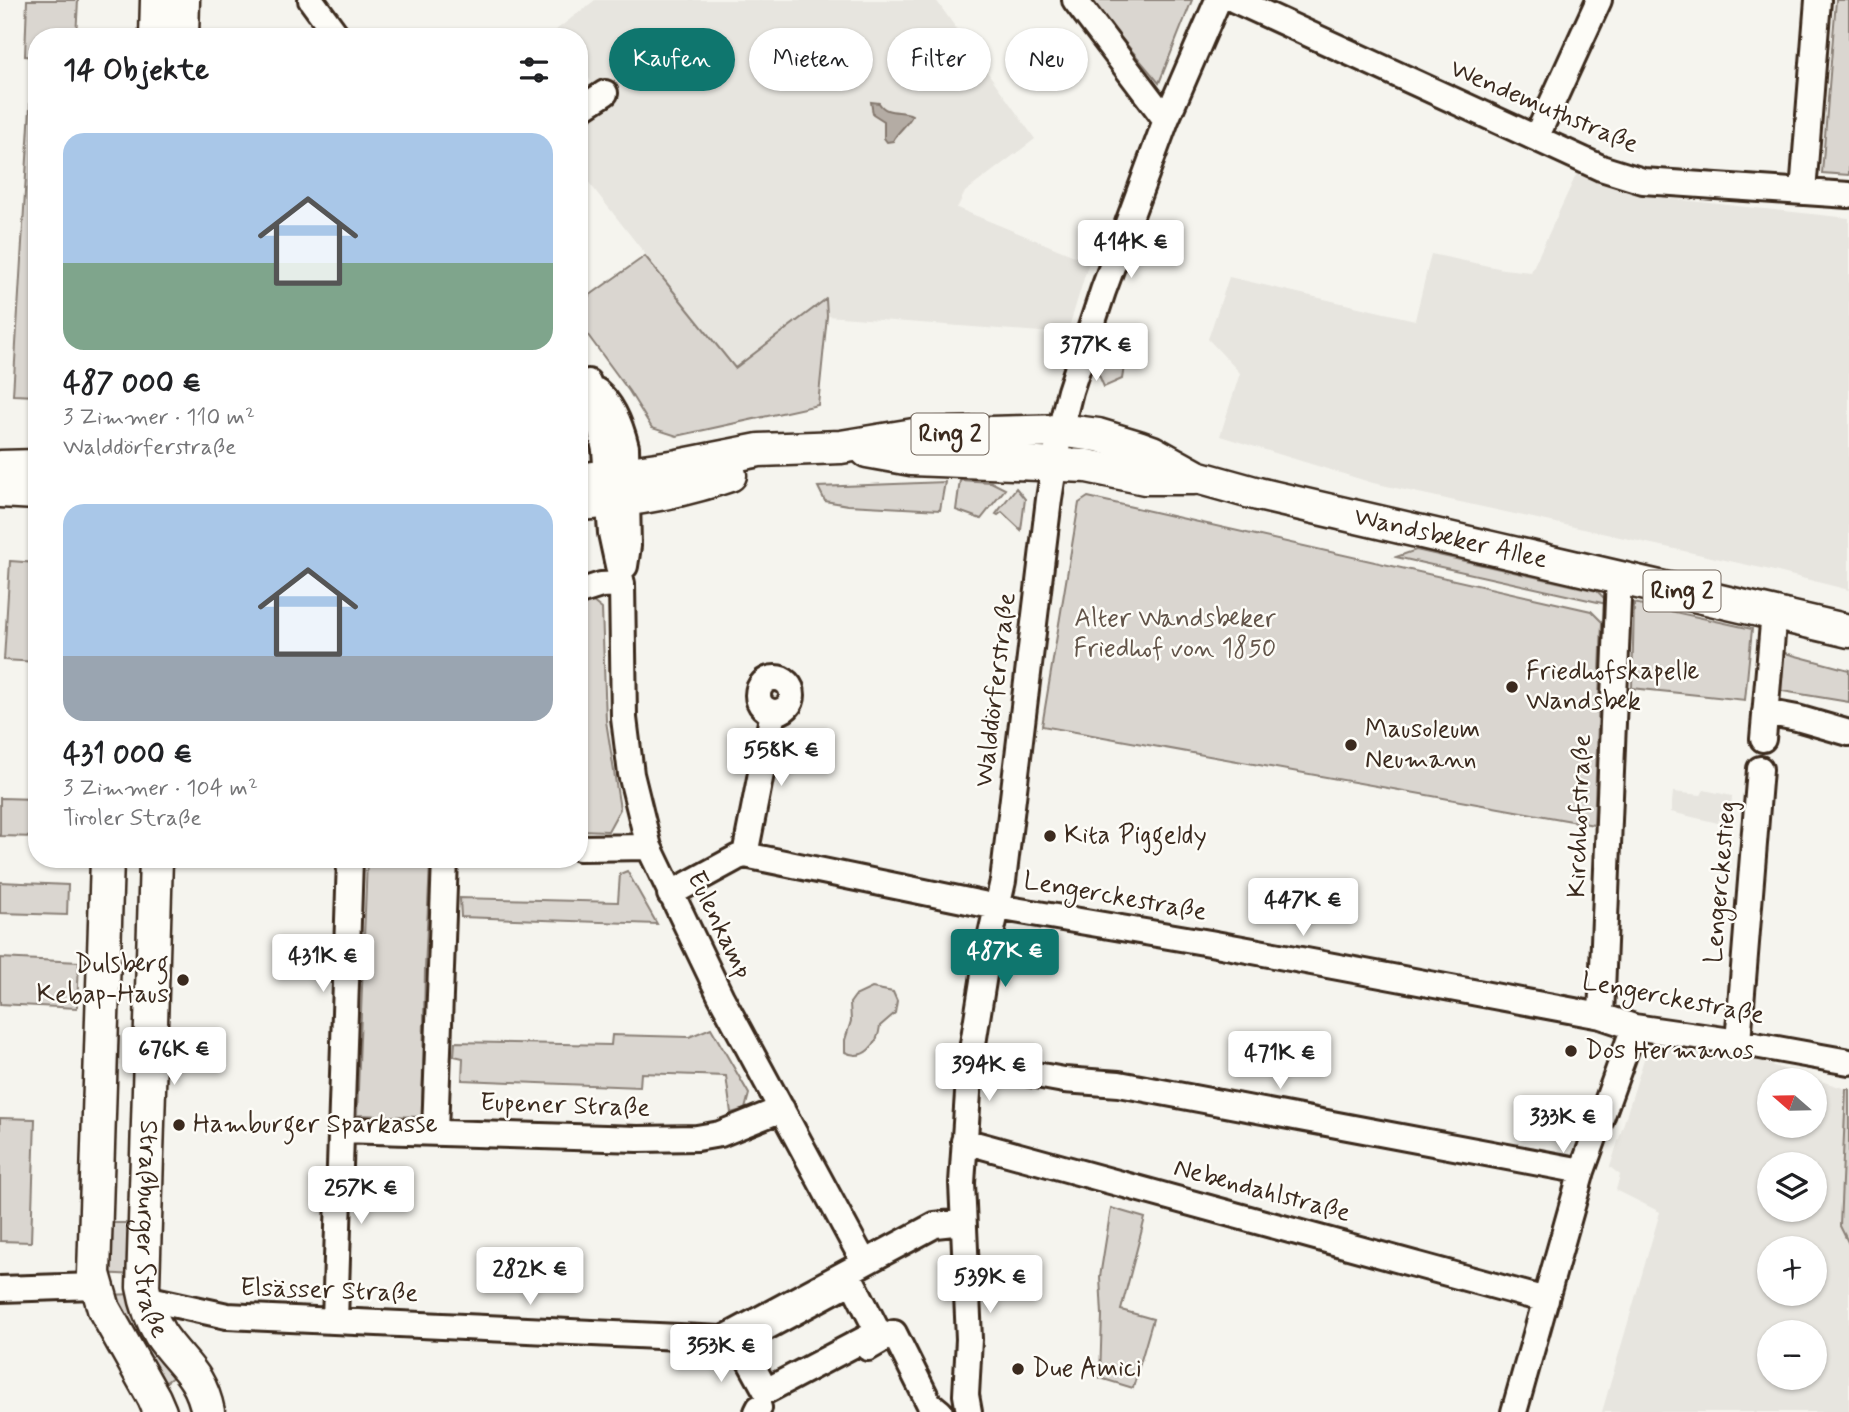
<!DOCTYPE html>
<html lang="de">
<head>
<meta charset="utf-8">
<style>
	body { margin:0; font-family:Mynerve,sans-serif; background:#f6f6f6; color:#202124; height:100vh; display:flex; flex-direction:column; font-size:26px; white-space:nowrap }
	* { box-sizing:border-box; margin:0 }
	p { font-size:23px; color:#757577 }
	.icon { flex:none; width:38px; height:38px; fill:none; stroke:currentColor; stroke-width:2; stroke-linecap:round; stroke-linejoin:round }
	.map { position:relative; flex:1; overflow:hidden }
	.side { position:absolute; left:28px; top:28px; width:560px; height:840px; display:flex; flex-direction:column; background:#fff; border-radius:28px; box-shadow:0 2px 5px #0004 }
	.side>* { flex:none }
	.hud { position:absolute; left:609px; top:28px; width:665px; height:63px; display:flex; gap:14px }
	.needle { width:46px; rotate:290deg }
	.buttons { position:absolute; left:1757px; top:1068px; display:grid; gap:14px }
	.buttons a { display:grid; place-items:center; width:70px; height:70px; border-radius:50%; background:#fff; box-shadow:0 2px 5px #0004; font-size:35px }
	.price { position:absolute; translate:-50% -60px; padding:0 16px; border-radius:7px; background:#fff; color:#222; font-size:23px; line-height:46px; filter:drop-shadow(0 2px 4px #0008) }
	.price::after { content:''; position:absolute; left:50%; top:42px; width:21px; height:16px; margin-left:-10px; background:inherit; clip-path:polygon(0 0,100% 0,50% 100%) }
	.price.selected { background:#0f766e; color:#fff }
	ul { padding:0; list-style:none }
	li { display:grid; align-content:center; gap:14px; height:371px; padding:0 35px }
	li span { display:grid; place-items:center; height:217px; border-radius:21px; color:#555 }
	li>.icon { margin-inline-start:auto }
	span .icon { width:126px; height:126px; fill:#fffc; stroke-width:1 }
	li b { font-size:30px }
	h2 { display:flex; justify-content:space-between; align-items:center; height:84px; padding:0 35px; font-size:30px }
	.tag { padding:0 24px; border-radius:32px; background:#fff; box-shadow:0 2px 5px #0004; font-size:24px; line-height:63px }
	.tag.selected { background:#0f766e; color:#fff }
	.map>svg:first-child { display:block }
</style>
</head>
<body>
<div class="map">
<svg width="1849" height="1412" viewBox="0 0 1849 1412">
	<rect width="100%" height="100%" fill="#f5f4ee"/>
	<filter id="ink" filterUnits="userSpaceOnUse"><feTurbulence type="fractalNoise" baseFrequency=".0143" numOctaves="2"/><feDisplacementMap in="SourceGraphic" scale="14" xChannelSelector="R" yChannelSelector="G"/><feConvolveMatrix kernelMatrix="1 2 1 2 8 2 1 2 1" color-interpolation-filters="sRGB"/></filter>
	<g filter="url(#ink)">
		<path fill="#e7e5df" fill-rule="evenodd" d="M595,0H936L1035,139L965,192L957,208L1089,262L1067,334L827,316L825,299L735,368L579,170V119L606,103L579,64V37H561L556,30Z
			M1577,173L1646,196L1849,218V590L1766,569L1373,483L1220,436L1240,373L1208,339L1229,277L1415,320L1431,254L1503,269L1531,272Z
			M1704,790L1732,796L1731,815L1720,813L1718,823L1671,812L1673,792L1701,795Z
			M1650,1040L1733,1053L1846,1089L1840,1226L1849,1244V1412H1602L1660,1212L1616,1190L1620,1175L1610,1167ZM1769,1080H1815V1125H1769ZM1769,1164H1815V1209H1769ZM1769,1248H1815V1293H1769ZM1769,1332H1815V1377H1769Z"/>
		<path fill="#dad6d0" stroke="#8a8077" stroke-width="2" d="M27,0H78L76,37H37V396L13,395L33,57L25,56Z
			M1089,0H1192L1159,83Z
			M1836,0H1849V175L1822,173Z
			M645,256L735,368L826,299L827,316L818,405L677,436L652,428L629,391L579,323V303Z
			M1105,332L1129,336L1122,379L1104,387L1098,373Z
			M960,480L991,482L1005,489L981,519L956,510Z
			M945,482L940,510L848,505L825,501L818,487Z
			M1016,488L1025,499L1021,530L1002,512L998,515L996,514Z
			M1088,497L1591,611L1602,622L1594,825L1042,726L1079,503Z
			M1416,550L1597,591L1611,605L1396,557Z
			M10,561L37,563V662L4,660Z
			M592,601L602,609L606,721L620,809L608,831L579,830V602Z
			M1634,603L1752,629L1745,700L1632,688Z
			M1781,652L1849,670V702L1776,690Z
			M0,798L37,799V837L0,836Z
			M367,861L430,863L425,969L422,1117L357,1115Z
			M627,871L657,924L461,917L460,898L618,902L620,874Z
			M0,882L68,885L67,915L0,913Z
			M0,958L79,962L77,1008L0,1004Z
			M872,988L893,992L897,1001L895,1013L880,1026C878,1044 864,1062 845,1052V1040L851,1021L850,1003L855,996Z
			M711,1028L749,1094L745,1109L731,1113L726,1076L641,1073L640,1087L462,1080L463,1058L454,1056L455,1042L611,1045L612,1035L689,1037Z
			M1846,1089H1849V1244L1840,1226Z
			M0,1118L35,1119L31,1242L0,1241Z
			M1111,1208L1145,1218L1121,1310L1153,1319L1133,1388L1100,1378L1102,1315L1100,1277Z
			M109,1223H126L138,1231L136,1275L100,1273Z
			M136,1294L182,1370L157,1389L105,1295Z"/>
		<path fill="#b4aca4" stroke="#84786e" stroke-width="2" d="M871,102L879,103C887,116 902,109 912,115C910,123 898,130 893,141L887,142L884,138V121L873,114Z"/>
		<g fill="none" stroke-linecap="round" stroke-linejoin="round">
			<defs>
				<path id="minor" d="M311,0L338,37
					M1075,0L1166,120
					M1235,0L1601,168L1643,181L1849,195
					M579,110L605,93
					M1536,138L1599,0
					M1803,192L1818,0
					M588,382L597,412L605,450L611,533L622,584L624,718L631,774L649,847L721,997L864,1262
					M597,391C613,405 621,426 626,447L628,546L625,566
					M579,592L601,585L622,584
					M758 695a17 17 0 1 1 34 0a17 17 0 1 1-34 0Z
					M1765,712L1797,718L1849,733
					M1763,739L1774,612
					M579,848L649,847
					M745,855L773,712
					M670,894L738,857L745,855L997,907L1210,943L1601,1016L1634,1027L1738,1042L1849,1062
					M1601,1016L1619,576
					M1738,1042L1760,769
					M970,1063L1064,1080L1119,1084L1582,1171
					M341,1130L638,1139L697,1138L720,1134L782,1109
					M435,1132L445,859
					M964,1141L1546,1300
					M852,1281L878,1332L766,1391L739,1342Z
					M0,1289L96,1286
					M145,1298L227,1316L723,1339L935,1225L963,1222
					M335,1320L350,859
					M868,1348L894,1333L929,1403L940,1412
					M757,1412L759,1408
					M969,1412L966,1395L969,1339L962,1183L970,1063L989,943L1003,881L1049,499L1060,431L1070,391L1103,291L1166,120L1218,0
					M1514,1412L1582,1171L1634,1027"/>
				<g id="major">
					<path d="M156,37L157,0"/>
					<path d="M182,37L183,0"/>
					<path d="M867,451L911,459L1087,466L1145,478H1194"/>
					<path d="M0,467L37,466"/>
					<path id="s1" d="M579,480L678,466L759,450L841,447L914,435L1066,431L1098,435L1138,447L1152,452L1197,477L1258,494L1849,631"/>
					<path d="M0,491L37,493"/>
					<path d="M579,504C631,501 681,492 730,475"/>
					<path d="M107,859L94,1274L104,1309L154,1398L160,1412"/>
					<path id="s2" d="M156,859L143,1287C146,1304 151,1319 160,1334C180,1364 200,1372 208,1412"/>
				</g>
			</defs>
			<use href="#minor" stroke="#3b2a1e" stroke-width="30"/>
			<use href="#major" stroke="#3b2a1e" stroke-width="37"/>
			<use href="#minor" stroke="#fdfcf7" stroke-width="24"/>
			<use href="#major" stroke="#fdfcf7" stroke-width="32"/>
		</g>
	</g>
	<g fill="#3b2a1e" stroke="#fdfcf7" stroke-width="2.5">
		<circle cx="1512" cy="687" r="7"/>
		<circle cx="1351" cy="745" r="7"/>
		<circle cx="1050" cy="836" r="7"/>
		<circle cx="183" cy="980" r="7"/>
		<circle cx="1571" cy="1051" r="7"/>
		<circle cx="179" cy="1125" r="7"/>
		<circle cx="1018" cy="1369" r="7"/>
	</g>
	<g text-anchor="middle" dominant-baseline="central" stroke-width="5" stroke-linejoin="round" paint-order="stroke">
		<g fill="#fdfcf7" stroke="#75695f" stroke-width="2">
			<rect x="911.5" y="413.5" width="77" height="41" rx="5"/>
			<rect x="1643.5" y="570.5" width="77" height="41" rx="5"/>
		</g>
		<g font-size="24" font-weight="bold" fill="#3b2a1e">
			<text x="950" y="434">Ring 2</text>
			<text x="1682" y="591">Ring 2</text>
		</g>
		<g font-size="26" fill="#3b2a1e" stroke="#fdfcf7">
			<text transform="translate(1544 107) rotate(23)">Wendemuthstraße</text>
			<text stroke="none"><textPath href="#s1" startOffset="892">Wandsbeker Allee</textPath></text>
			<text transform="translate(996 690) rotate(-83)">Walddörferstraße</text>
			<text transform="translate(1580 816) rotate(-88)">Kirchhofstraße</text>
			<text transform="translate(1721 882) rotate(-85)">Lengerckestieg</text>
			<text transform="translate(1115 897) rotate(10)">Lengerckestraße</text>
			<text transform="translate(719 925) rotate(64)">Eulenkamp</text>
			<text transform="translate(1673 999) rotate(11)">Lengerckestraße</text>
			<text transform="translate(565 1106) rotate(2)">Eupener Straße</text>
			<text transform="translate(1262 1191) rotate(15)">Nebendahlstraße</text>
			<text stroke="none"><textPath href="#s2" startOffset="371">Straßburger Straße</textPath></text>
			<text transform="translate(329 1291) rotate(2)">Elsässer Straße</text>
		</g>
		<g font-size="26" fill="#63554a" stroke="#fdfcf7">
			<text x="1175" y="619">Alter Wandsbeker<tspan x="1175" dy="30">Friedhof von 1850</tspan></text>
		</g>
		<g font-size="26" fill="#3b2a1e" stroke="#fdfcf7" text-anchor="start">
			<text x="1526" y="672">Friedhofskapelle<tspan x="1526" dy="30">Wandsbek</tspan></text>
			<text x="1365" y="730">Mausoleum<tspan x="1365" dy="30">Neumann</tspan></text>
			<text x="1064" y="836">Kita Piggeldy</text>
			<text x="169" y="965" text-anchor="end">Dulsberg<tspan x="169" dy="30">Kebap-Haus</tspan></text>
			<text x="1585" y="1051">Dos Hermanos</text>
			<text x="193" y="1125">Hamburger Sparkasse</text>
			<text x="1032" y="1369">Due Amici</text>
		</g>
	</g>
</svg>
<div class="buttons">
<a><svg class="needle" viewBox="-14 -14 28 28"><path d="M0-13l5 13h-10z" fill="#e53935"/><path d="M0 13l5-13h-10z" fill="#757577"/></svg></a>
<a><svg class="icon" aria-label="layers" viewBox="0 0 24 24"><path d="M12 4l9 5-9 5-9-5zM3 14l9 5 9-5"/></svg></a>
<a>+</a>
<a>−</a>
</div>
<b class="price" style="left:1131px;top:280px">414K €</b>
<b class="price" style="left:1096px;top:383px">377K €</b>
<b class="price" style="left:781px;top:788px">558K €</b>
<b class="price" style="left:1303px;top:938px">447K €</b>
<b class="price selected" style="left:1005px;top:989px">487K €</b>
<b class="price" style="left:323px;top:994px">431K €</b>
<b class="price" style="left:174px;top:1087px">676K €</b>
<b class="price" style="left:1280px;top:1091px">471K €</b>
<b class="price" style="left:989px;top:1103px">394K €</b>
<b class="price" style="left:1563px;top:1155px">333K €</b>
<b class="price" style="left:361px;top:1226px">257K €</b>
<b class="price" style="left:530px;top:1307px">282K €</b>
<b class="price" style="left:990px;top:1315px">539K €</b>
<b class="price" style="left:721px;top:1384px">353K €</b>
<div class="hud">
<a class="tag selected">Kaufen</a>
<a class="tag">Mieten</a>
<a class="tag">Filter</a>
<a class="tag">Neu</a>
</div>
<section class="side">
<h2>14 Objekte<svg class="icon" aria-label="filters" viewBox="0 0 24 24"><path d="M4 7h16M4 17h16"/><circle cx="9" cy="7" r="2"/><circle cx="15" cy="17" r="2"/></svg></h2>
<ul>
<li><span style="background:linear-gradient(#a9c7e8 60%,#7fa58c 0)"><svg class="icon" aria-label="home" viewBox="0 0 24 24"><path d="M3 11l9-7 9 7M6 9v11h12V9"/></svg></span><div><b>487 000 €</b><p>3 Zimmer · 110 m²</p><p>Walddörferstraße</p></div></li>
<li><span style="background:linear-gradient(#a9c7e8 70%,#9aa5b1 0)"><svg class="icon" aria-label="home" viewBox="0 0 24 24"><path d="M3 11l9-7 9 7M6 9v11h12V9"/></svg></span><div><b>431 000 €</b><p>3 Zimmer · 104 m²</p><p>Tiroler Straße</p></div></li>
</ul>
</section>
</div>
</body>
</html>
